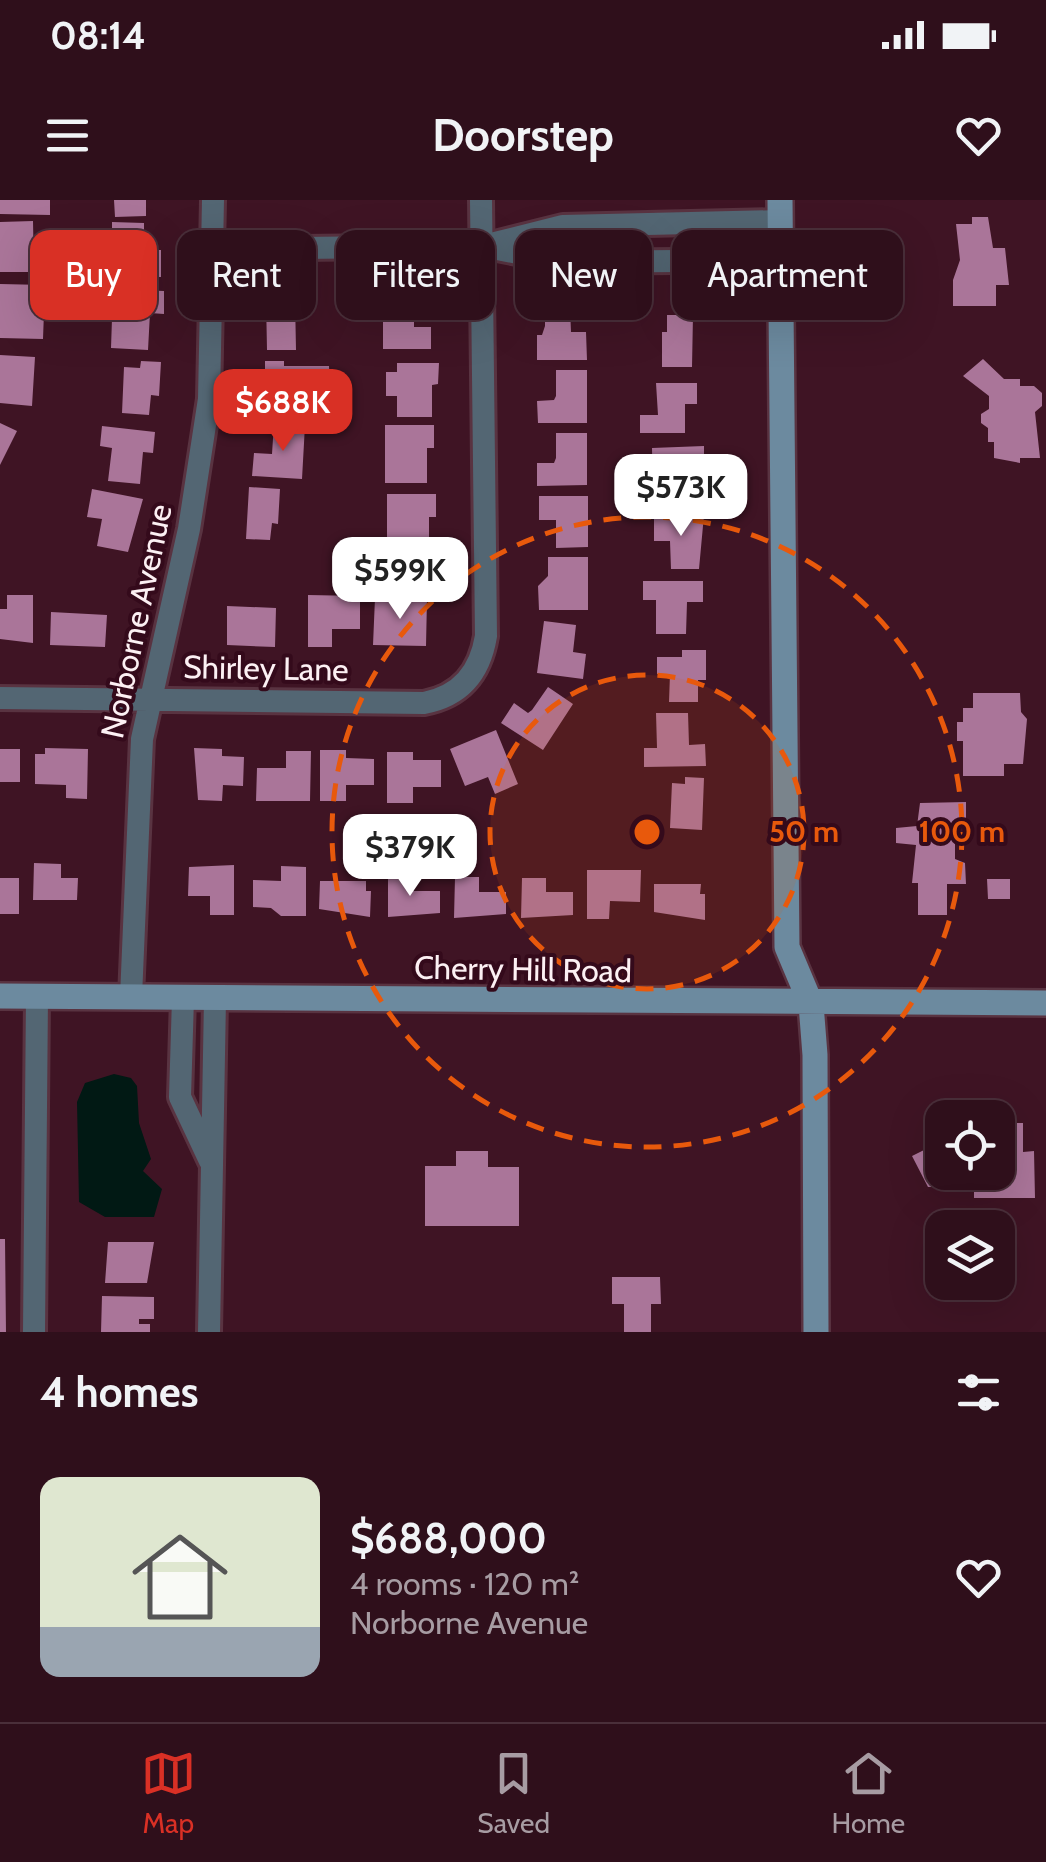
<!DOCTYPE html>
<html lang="en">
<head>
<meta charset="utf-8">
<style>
	body { margin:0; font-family:Cabin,sans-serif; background:#3b1d28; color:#f1f3f6; height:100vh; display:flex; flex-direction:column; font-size:38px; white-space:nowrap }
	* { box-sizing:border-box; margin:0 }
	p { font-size:32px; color:#a79ca3 }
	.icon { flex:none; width:55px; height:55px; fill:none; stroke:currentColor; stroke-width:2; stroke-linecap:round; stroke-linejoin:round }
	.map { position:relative; height:1132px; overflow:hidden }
	.drawer { display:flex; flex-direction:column; background:#2f0f1b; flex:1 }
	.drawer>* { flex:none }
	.top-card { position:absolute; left:30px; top:30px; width:988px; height:90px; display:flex; gap:20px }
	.buttons { position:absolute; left:925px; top:900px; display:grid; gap:20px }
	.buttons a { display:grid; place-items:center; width:90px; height:90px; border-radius:20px; background:#2f0f1b; box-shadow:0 10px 40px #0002,0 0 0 2px #4a2f3a; font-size:50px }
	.price { position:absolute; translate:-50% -85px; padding:0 22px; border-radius:20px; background:#fff; color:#222; font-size:32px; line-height:65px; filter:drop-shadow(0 2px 5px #0008) }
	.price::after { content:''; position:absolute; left:50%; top:60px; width:30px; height:22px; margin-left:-15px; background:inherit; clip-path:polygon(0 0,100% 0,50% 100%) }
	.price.selected { background:#d93025; color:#fff }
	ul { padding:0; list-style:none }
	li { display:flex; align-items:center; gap:30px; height:250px; padding:0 40px }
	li+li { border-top:2px solid #4a2f3a }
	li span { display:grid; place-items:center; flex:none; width:280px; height:200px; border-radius:20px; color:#555 }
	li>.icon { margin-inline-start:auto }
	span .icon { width:120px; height:120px; fill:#fffc; stroke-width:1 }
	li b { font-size:42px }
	h2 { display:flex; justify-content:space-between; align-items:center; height:120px; padding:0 40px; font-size:42px }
	.tag { padding:0 35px; border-radius:20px; background:#2f0f1b; box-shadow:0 10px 40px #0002,0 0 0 2px #4a2f3a; font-size:35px; line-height:90px }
	.tag.selected { background:#d93025; color:#fff }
	.status { display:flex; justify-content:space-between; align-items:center; height:70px; padding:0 50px; background:#2f0f1b; direction:ltr }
	.status svg { height:28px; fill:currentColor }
	header { display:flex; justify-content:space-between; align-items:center; height:130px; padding:0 40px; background:#2f0f1b; font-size:45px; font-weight:800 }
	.tab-bar { display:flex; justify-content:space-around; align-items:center; height:140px; border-top:2px solid #4a2f3a; background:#2f0f1b; font-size:28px; color:#a79ca3 }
	.tab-bar a { display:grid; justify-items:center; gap:5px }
	.tab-bar .selected { color:#d93025 }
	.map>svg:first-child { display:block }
</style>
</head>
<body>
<div class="status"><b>08:14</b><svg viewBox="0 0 49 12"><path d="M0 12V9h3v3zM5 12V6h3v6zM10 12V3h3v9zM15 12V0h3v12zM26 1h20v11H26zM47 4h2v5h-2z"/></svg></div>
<header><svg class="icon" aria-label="menu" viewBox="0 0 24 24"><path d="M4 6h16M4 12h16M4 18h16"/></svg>Doorstep<svg class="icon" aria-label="heart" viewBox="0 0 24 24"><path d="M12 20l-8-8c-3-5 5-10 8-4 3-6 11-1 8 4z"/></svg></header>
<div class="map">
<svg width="1046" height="1132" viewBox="0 0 1046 1132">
	<rect width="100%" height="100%" fill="#3f1424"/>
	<path fill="#011914" d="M114,874L131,878L137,886L139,923L151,959L143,971L162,989L154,1017H105L79,1002L77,902L85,883Z"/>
	<path fill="#aa7599" d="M0,0H50V15L0,14Z
		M114,0H146V16L115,17Z
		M972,17H988L993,48H1005L1009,85H996V106H953V80L960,60L956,24H972Z
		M33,21L34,72H0V22Z
		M112,22L144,23V50H161V77H128V72H112Z
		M0,84L45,85V93L59,94L58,112H44L43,139L0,138Z
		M113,89L164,91V114L150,113L148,150L111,148Z
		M383,97H414V127H431V149H383Z
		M266,99H295L296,150H267Z
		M545,107H570L571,132H586L587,160H537V135H542L545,126Z
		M667,115H693L692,167H662V132H667Z
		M0,155L35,157L32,206L0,203Z
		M983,159L1004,179H1020V186H1034L1042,193V206L1035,212L1040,258H1020V263L994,258V242H988V228L981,223V214L989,209V196L963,176Z
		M141,161L161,162L159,196L151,195L149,215L122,213L124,167L140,168Z
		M265,161H284V166H329L330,188H319V212L282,213V186H265Z
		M397,163H439L438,184L432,185V217H397V196H386V172H397Z
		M556,170H587V223H538L537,201L554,200L556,196Z
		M656,183H697V204H685V233H640V215H658Z
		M0,223L17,231L0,265Z
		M274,223L305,225L302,279L252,276L254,253L272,254Z
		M385,225H434V248H427V283H385Z
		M102,226L155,232L153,253L143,252L140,284L108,281L112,248L100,246Z
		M556,233H587V285L537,286V263H554L556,258Z
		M704,246V270H687L684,275L685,304H653L652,248Z
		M249,287L280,289L278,324L272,323L270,340L246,339Z
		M92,289L143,299L128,352L97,346L102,319L87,317Z
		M387,294H436V317H429V352H387Z
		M539,296H588V347L556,348V320H539Z
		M654,315H704L699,369H671L670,341H654Z
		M548,357H588V410H539L538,386L548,376Z
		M643,381H703V402H687L686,434H656V400H643Z
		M7,395H33V443L0,439V409H7Z
		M308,395L360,396V429H332V447H308Z
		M375,398L427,399L426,446L373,445Z
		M227,406L276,408L275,447L227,445Z
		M51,412L107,415L105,447L50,445Z
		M544,421L576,425L573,452L586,454L583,479L537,473Z
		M682,450H706V480H698V502H669L670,474H657V457H682Z
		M548,487L573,504L543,550L501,523L514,503L528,513L532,510Z
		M973,493H1020L1021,512L1027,519L1023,564H1004V576H963V541H957V522H963V508H973Z
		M656,513H688L689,545L705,544L706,566L644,567V548H657Z
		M496,530L518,584L495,594L488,577L465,586L450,549Z
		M45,548L88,549L87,599L66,598V585L35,584V554H45Z
		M194,548L222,549V556L244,557L243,586L223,585L222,601L198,600Z
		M0,549H20V582H0Z
		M320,550H346V558L374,559V585H346V601H320Z
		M286,551H311L310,601H256L257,568H286Z
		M387,552H413V560H441V587H413V603H387Z
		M685,577L704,578L702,630L670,628L672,583L685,584Z
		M966,602V620L955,621V659L965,663L966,684H947V715H918V683H912L916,645L896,643V628L917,626L920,603Z
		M34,663L61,664V678H78L77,700H33Z
		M234,665V715H210V696H188L189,667Z
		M281,666L306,667V716H281L271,708L253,707V680L281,681Z
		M587,670H641L640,702L610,701L609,719H587Z
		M388,676L413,677V691H440V713L388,717Z
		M455,677H479V692H506V714L454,718Z
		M0,678H19V714H0Z
		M522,678H546V692H573V715L521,718Z
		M987,679H1010V699H988Z
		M320,681H366V691H371L370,717L319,709Z
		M654,684H701L700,694H705V720L654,712Z
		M998,923H1023V952L1034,951L1035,998H974V986L928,987L912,956L924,950V933L942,932V972H998Z
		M456,951H488V967H519V1026H425V966H456Z
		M0,1039H5L6,1132H0Z
		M108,1042H154L147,1083H105Z
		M612,1077H660L661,1104H651V1132H624V1104H612Z
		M102,1096L154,1097V1119H139V1124H150V1132H101Z"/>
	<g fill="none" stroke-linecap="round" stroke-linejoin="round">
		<defs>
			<path id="street" d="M491,44L563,26L780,21
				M213,49L482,46L563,62L781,60
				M0,498L424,503C461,496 480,472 486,436L481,0
				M131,797L142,539L189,329L209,199L213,0
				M183,798L180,897L210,961
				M34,1132L37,796
				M209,1132L215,799"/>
			<path id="secondary" d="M780,0L787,747L811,804L815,855L816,1132
				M0,796L1046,803"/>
		</defs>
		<use href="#street" stroke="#593341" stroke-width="28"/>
		<use href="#secondary" stroke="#593341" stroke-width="30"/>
		<use href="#street" stroke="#536673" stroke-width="22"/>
		<use href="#secondary" stroke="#6c8a9f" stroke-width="25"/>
	</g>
	<circle cx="647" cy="632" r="157" fill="#e8590c" fill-opacity=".12"/>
	<g fill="none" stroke="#e8590c" stroke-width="5" stroke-dasharray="18 12">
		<circle cx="647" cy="632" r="157"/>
		<circle cx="647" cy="632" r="315"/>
	</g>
	<g text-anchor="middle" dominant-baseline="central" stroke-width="8" stroke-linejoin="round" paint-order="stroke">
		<g font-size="32" fill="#fcf0f3" stroke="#340a1b">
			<text transform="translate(136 421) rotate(-78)">Norborne Avenue</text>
			<text transform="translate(266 468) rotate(1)">Shirley Lane</text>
			<text transform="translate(523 769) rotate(1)">Cherry Hill Road</text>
		</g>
	</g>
	<circle cx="647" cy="632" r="15" fill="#e8590c" stroke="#340a1b" stroke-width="5"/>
	<g font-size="30" text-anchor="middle" font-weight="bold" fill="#e8590c" stroke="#340a1b" stroke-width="8" stroke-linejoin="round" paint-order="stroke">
		<text x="804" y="642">50 m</text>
		<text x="962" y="642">100 m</text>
	</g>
</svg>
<div class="buttons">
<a><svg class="icon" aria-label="locate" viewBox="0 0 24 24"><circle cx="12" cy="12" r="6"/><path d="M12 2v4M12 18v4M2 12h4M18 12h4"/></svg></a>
<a><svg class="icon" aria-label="layers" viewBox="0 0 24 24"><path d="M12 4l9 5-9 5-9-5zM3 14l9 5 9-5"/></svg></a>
</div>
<b class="price selected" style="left:283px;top:254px">$688K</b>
<b class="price" style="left:681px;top:339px">$573K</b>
<b class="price" style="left:400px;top:422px">$599K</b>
<b class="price" style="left:410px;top:699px">$379K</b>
<div class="top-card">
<a class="tag selected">Buy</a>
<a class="tag">Rent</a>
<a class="tag">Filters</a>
<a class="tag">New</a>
<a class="tag">Apartment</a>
</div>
</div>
<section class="drawer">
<h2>4 homes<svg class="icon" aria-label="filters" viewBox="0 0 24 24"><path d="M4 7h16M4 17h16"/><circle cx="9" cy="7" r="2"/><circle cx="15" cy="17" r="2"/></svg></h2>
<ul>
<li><span style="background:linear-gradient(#dfe7d0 75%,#9aa5b1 0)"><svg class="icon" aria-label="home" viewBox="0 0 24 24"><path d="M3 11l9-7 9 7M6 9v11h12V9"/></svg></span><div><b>$688,000</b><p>4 rooms · 120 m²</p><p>Norborne Avenue</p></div><svg class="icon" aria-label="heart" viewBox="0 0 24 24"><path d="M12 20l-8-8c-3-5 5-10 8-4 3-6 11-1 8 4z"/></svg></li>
</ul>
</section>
<nav class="tab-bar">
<a class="selected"><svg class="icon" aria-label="map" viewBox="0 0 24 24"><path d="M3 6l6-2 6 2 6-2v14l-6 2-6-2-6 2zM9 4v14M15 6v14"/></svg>Map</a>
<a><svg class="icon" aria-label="saved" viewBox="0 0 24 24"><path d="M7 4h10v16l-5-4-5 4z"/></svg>Saved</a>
<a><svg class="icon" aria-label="home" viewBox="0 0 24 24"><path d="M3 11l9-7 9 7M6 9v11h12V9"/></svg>Home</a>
</nav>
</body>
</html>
